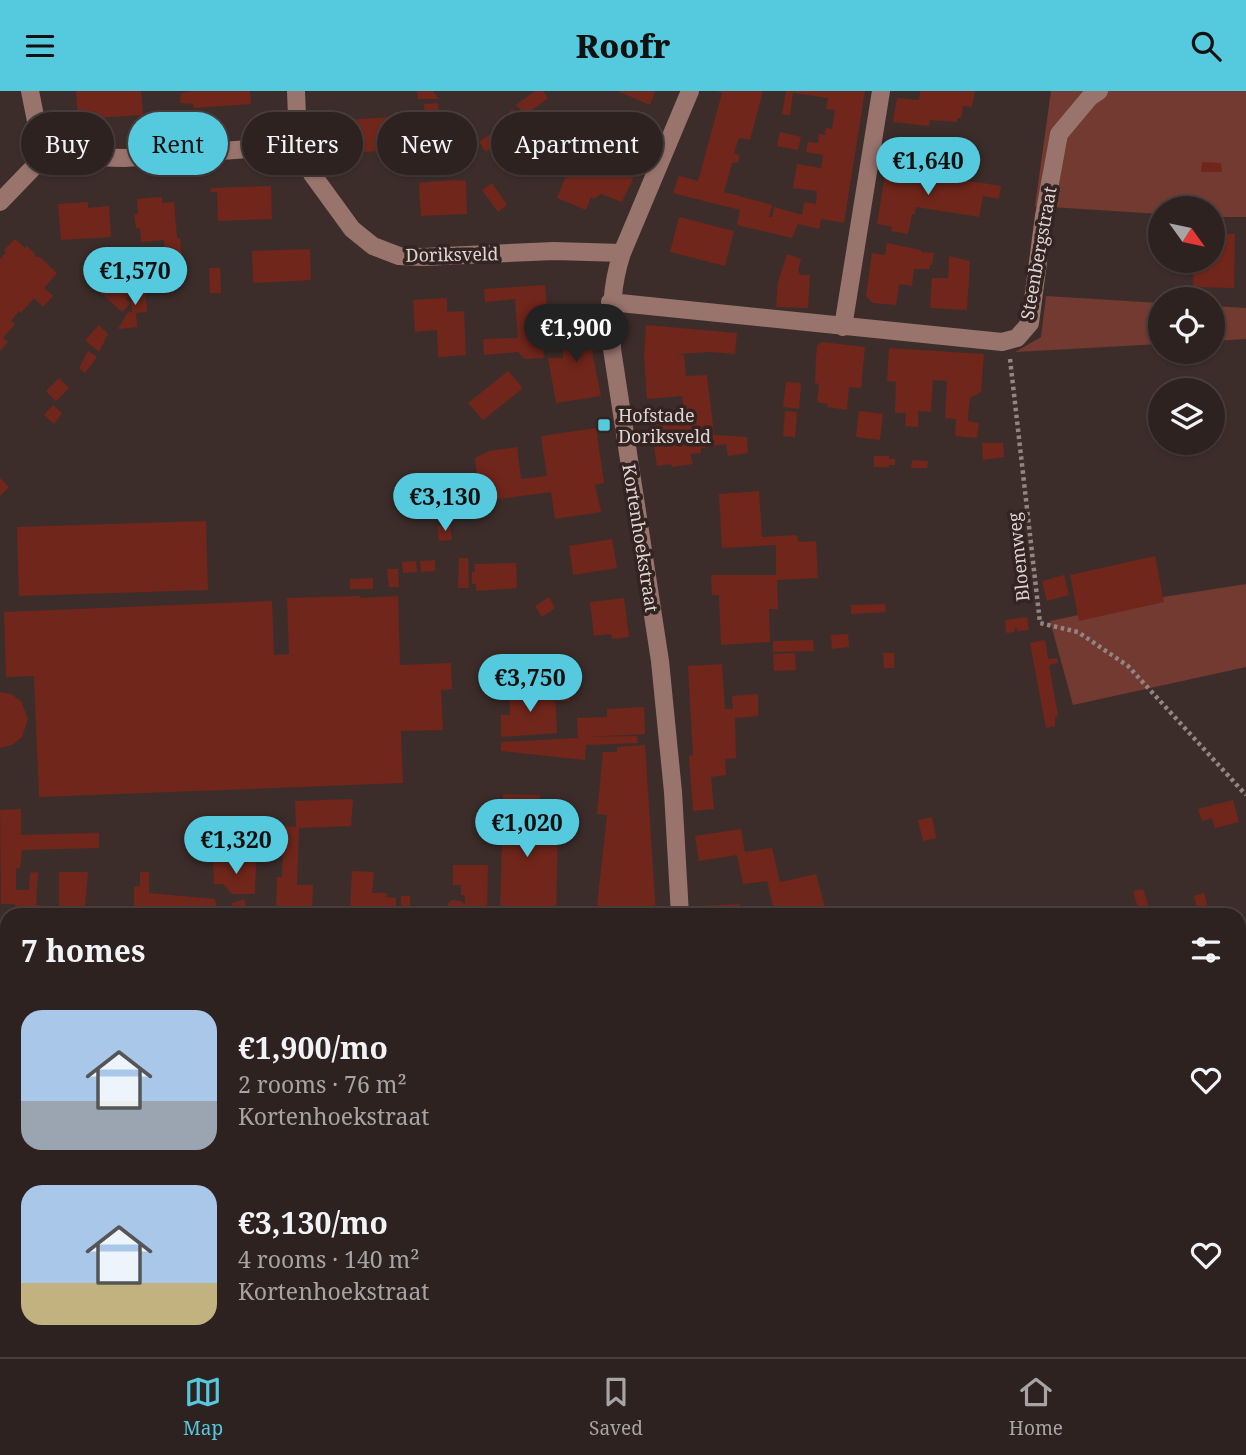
<!DOCTYPE html>
<html lang="en">
<head>
<meta charset="utf-8">
<style>
	body { margin:0; font-family:"Noto Serif",serif; background:#3a2f2d; color:#f1f3f6; height:100vh; display:flex; flex-direction:column; font-size:26px; white-space:nowrap }
	* { box-sizing:border-box; margin:0 }
	p { font-size:23px; color:#a7a4a5 }
	.icon { flex:none; width:38px; height:38px; fill:none; stroke:currentColor; stroke-width:2; stroke-linecap:round; stroke-linejoin:round }
	.map { position:relative; flex:1; overflow:hidden }
	.panel { position:absolute; left:0px; top:817px; width:1246px; height:450px; display:flex; flex-direction:column; background:#2e2220; border-radius:21px 21px 0 0; box-shadow:0 2px 5px #0004,0 0 0 2px #493f3e }
	.panel>* { flex:none }
	.banner { position:absolute; left:21px; top:21px; width:700px; height:63px; display:flex; gap:14px }
	.needle { width:46px; rotate:123deg }
	.buttons { position:absolute; left:1148px; top:105px; display:grid; gap:14px }
	.buttons a { display:grid; place-items:center; width:77px; height:77px; border-radius:50%; background:#2e2220; box-shadow:0 2px 5px #0004,0 0 0 2px #493f3e; font-size:35px }
	.price { position:absolute; translate:-50% -60px; padding:0 16px; border-radius:24px; background:#55cade; color:#111; font-size:23px; line-height:46px; filter:drop-shadow(0 2px 4px #0008) }
	.price::after { content:''; position:absolute; left:50%; top:42px; width:21px; height:16px; margin-left:-10px; background:inherit; clip-path:polygon(0 0,100% 0,50% 100%) }
	.price.active { background:#222; color:#fff }
	ul { padding:0; list-style:none }
	li { display:flex; align-items:center; gap:21px; height:175px; padding:0 21px }
	li span { display:grid; place-items:center; flex:none; width:196px; height:140px; border-radius:21px; color:#555 }
	li>.icon { margin-inline-start:auto }
	span .icon { width:84px; height:84px; fill:#fffc; stroke-width:1 }
	li b { font-size:30px }
	h2 { display:flex; justify-content:space-between; align-items:center; height:84px; padding:0 21px; font-size:30px }
	.pill { padding:0 24px; border-radius:32px; background:#2e2220; box-shadow:0 2px 5px #0004,0 0 0 2px #493f3e; font-size:24px; line-height:63px }
	.pill.active { background:#55cade; color:#111 }
	header { display:flex; justify-content:space-between; align-items:center; height:91px; padding:0 21px; background:#55cade; color:#111; font-size:32px; font-weight:800 }
	.menu { display:flex; justify-content:space-around; align-items:center; height:98px; border-top:2px solid #493f3e; background:#2e2220; font-size:19px; color:#a7a4a5 }
	.menu a { display:grid; justify-items:center; gap:4px }
	.menu .active { color:#55cade }
	.map>svg:first-child { display:block }
</style>
</head>
<body>
<header><svg class="icon" aria-label="menu" viewBox="0 0 24 24"><path d="M4 6h16M4 12h16M4 18h16"/></svg>Roofr<svg class="icon" aria-label="search" viewBox="0 0 24 24"><circle cx="10" cy="10" r="6"/><path d="M15 15l6 6"/></svg></header>
<div class="map">
<svg width="1246" height="1266" viewBox="0 0 1246 1266">
	<rect width="100%" height="100%" fill="#3d2d2a"/>
	<path fill="#723a30" d="M1051,0H1246V126H1213V117H1160V123L1035,115Z
		M1046,205L1160,212V253L1015,261L1041,246Z
		M1213,215L1246,217V248L1213,250Z
		M1246,493V576L1073,614L1050,530L1163,506Z"/>
	<path fill="#70261b" d="M76,0H141L143,24L78,28Z
		M192,0H250L251,13L194,17L193,13L180,12L181,2Z
		M417,0H433L439,8H418Z
		M535,0H543L548,7L527,23L523,21L516,14Z
		M617,0H655L650,14Z
		M717,0H763L750,49L739,47L734,62L740,65L738,71L732,72L724,101L772,114L769,126H772L774,116L802,124L804,111L816,113L817,100L793,97L797,73L821,77L823,64L806,61L808,51L818,52L819,43L825,44L826,37L832,38L835,19L826,18L828,7L793,2L790,24L782,23L786,0H865L844,132L821,128L819,138L798,133L792,147L737,134L740,119L673,102L679,85L698,90L722,2Z
		M920,0H975L972,16L963,15L961,27H957V31L930,29L929,35L893,31L897,7L919,9Z
		M438,12L439,30L425,31L424,13Z
		M512,18L524,26L518,35L506,28Z
		M574,25L595,35L599,25L648,44L638,69L641,71L622,111L601,103L594,108L591,106L586,119L557,107L582,46L568,40Z
		M393,26L395,59L346,62L344,29Z
		M493,41L500,50L486,61L479,51Z
		M780,41L801,46L798,59L777,55Z
		M1202,71L1221,72L1222,81H1201Z
		M886,77L1001,95L999,108L983,105L979,126L916,116L915,123H912L908,143L891,140L892,136L877,133Z
		M453,89L466,90L467,123L421,125L419,92Z
		M492,92L507,114L498,121L482,99Z
		M271,95L272,128L218,130L217,101H211V97Z
		M162,106V112L174,111L177,147H180L182,170L165,171L164,149L141,151L140,137H136L134,123H138L137,108Z
		M88,111V117L109,115L111,146L61,149L58,113Z
		M679,126L734,140L725,175L670,161Z
		M1215,129H1225L1223,143H1235L1234,197L1193,196L1194,170H1213Z
		M15,148L25,157L27,155L35,163V166H40L57,182L44,197L53,205L43,216L34,207L21,222L19,220L11,230L15,233L3,247L8,251L0,260V168L6,161L4,159Z
		M887,152L921,159V161L934,162L932,174H930L929,178H914L912,195L899,193L896,214L873,212L866,205L872,162L885,164Z
		M310,158L311,189L253,192L252,160Z
		M787,163L801,168L798,179L800,184H810L808,217L776,216L778,191Z
		M949,165L970,170L967,219L930,217L932,187H948Z
		M209,177H220L221,202H210Z
		M126,181L128,205L126,208L131,212L122,221L90,192L99,182L108,190L107,183Z
		M545,194L549,238L537,247L543,254L544,267L525,268L518,261L484,264L483,248L518,247L515,208L485,211L484,198Z
		M145,195L147,221L136,222L137,236L118,238L128,221H132L130,196Z
		M447,207V221L464,220L466,264L438,266L437,239L415,241L413,209Z
		M577,225H592L593,266L601,305L556,312L548,267H563L562,237H573L572,229Z
		M99,234L108,243L99,261L85,249Z
		M646,234L737,242L735,263L711,261L677,263L684,264L686,285L707,284L714,344L747,346L748,362L728,365L726,353L701,357V362L690,363L693,373L672,376L671,373L657,375L650,330L685,326L682,305L647,308L644,266Z
		M821,251L865,256L861,297L849,296L847,319L827,316L828,313L817,311L819,293L815,292L816,266L817,255Z
		M889,257L984,263L981,301L970,307L968,325V330L979,332L977,347L955,345L956,328L945,327L947,290L933,289L931,321L918,320V336L905,335L906,322H895L896,291L887,290Z
		M88,260L97,266L85,282L79,277Z
		M508,280L523,297L483,329L468,312Z
		M59,287L69,297L56,310L46,300Z
		M786,291L801,292L799,318L783,316Z
		M53,314L62,322L54,333L44,324Z
		M785,320L797,321L795,346L783,345Z
		M859,320L883,323L880,349L856,346Z
		M596,337L604,392L595,394L601,421L555,428L551,401L484,410L483,394H478L475,367L489,360L517,356L521,388L547,385L541,345Z
		M982,352H1003L1004,366L983,369Z
		M874,365H889V368H895V374H889V376H874Z
		M912,369L928,370L927,377H911Z
		M0,387L9,396L0,405Z
		M759,400L762,446L797,444L798,451L816,450L818,487L777,489L778,518H769L770,551L721,554L719,504H712L711,484H776V454L722,457L719,403Z
		M469,405L471,423L458,424L456,407Z
		M206,430L208,499L19,505L17,436Z
		M450,434L452,449L439,450L437,435Z
		M612,448L617,477L573,484L569,455Z
		M1155,465L1164,511L1079,530L1070,484Z
		M459,467H468L469,497H458Z
		M435,469V480L421,481L420,470Z
		M416,470L417,481L403,482L402,471Z
		M516,472L517,497L476,500V493H472V481H475V473Z
		M387,478H398L399,496H389Z
		M1064,484L1069,504L1047,510L1042,490Z
		M373,487V498H350V488Z
		M360,505V507L398,505L400,574L451,572L452,598L441,599L443,639L401,640L403,692L39,706L34,585L6,586L4,521L272,510L274,564L289,563L287,507Z
		M549,506L555,517L542,526L535,515Z
		M624,507L629,546L612,548L611,543L594,545L590,511Z
		M885,513L886,521L851,523V514Z
		M1027,526L1029,539L1017,540V537L1014,538L1015,541L1006,542L1005,529Z
		M848,543L849,556L832,558L831,544Z
		M813,549L814,560L773,561V550Z
		M1045,549L1048,568L1057,567L1058,572L1049,574L1058,625L1055,626V635L1046,637L1030,552Z
		M795,562L796,579L774,580L773,563Z
		M883,562H894V577H884Z
		M722,573L725,618H733L732,605L758,603V625L735,627L736,667L725,668L726,684L711,686L714,718L693,720L689,665L693,664L688,575Z
		M557,593H570V610H557Z
		M555,600L557,642L501,646V624H510L509,601Z
		M0,601L11,603L21,610L28,628L22,646L12,654L0,657Z
		M644,616L645,643L587,646L637,645L638,652L586,654L585,669L501,660V651L578,647L577,627L607,626V618Z
		M645,654L656,824H596L607,724L597,723L603,661H617V656Z
		M503,703L540,704L539,737L558,738L556,824H500Z
		M353,708L351,735L299,737L297,794H313L312,815L316,816V824H276L277,786H282L284,735L296,736L295,710Z
		M1233,709L1239,731L1215,737L1212,727L1202,730L1198,718Z
		M21,718V744L99,742V757L22,759L20,777H16V799H29L30,782L38,781L36,814L59,816V781H88L85,815L98,816V824H15V813H1L0,719Z
		M932,726L936,747L923,750L918,729Z
		M741,738L745,761L772,757L780,791L816,783L827,824H775L767,790L743,793L737,764L699,770L695,745Z
		M256,770L255,803H232L223,793H214L213,771Z
		M453,774H488L487,824H447L448,812L452,809L461,810L465,814V804H461V794H453Z
		M352,780L374,781L372,802H387L386,806L396,807V824H335L336,817H350Z
		M140,781H149V802L215,808L218,824H108V818L134,819V796L140,795Z
		M1143,798L1146,807L1151,824H1140L1133,800Z
		M1204,802L1210,824H1199L1194,805Z
		M401,805H410V824H401Z
		M244,808L248,823L235,824L232,812Z
		M740,813L741,824H701L700,815Z
		M1239,868L1244,882L1241,887L1242,891L1246,890V925L1239,927Z
		M1239,930L1246,952L1239,955Z
		M7,1011V1038L0,1029V1016Z
		M208,1260H237L241,1265L213,1266Z
		M435,1260H460V1266H435Z
		M507,1260H523V1266H506Z
		M689,1260H725L724,1266H689Z
		M797,1260H853L852,1266H796Z"/>
	<g fill="none" stroke-linecap="round" stroke-linejoin="round">
		<path stroke="#928582" stroke-width="4.5" stroke-dasharray="3.5 3.5" stroke-linecap="butt" d="M1010,268L1040,532L1078,541L1128,575L1246,704
			M0,1052L7,1061
			M974,1260L980,1266
			M1240,1266L1246,1211"/>
		<path stroke="#99746d" stroke-width="18" d="M30,0L36,30L55,54L87,66L124,67L262,57L298,50
			M296,0L298,50L312,83L352,138L373,155L399,165L423,166L554,160L622,162
			M0,111L55,54
			M610,211L1002,251L1017,247L1030,232L1044,125L1059,43L1090,6L1099,0
			M843,236L881,0
			M680,824L673,701L660,570L612,258C611,224 611,195 622,162L690,0
			M0,858H7
			M0,980L7,992
			M1239,1002L1246,998
			M198,1260L202,1266
			M760,1266V1260"/>
	</g>
	<rect fill="#55cade" stroke="#332421" stroke-width="2.5" x="597" y="327" width="14" height="14" rx="3.5"/>
	<g text-anchor="middle" dominant-baseline="central" stroke-width="7" stroke-linejoin="round" paint-order="stroke">
		<g font-size="18" fill="#ded4d2" stroke="#332421">
			<text transform="translate(1038 162) rotate(-80)">Steenbergstraat</text>
			<text transform="translate(452 163) rotate(-1)">Doriksveld</text>
			<text transform="translate(641 447) rotate(81)">Kortenhoekstraat</text>
			<text transform="translate(1018 466) rotate(-96)">Bloemweg</text>
		</g>
		<g font-size="18" fill="#ded4d2" stroke="#332421" text-anchor="start">
			<text x="618" y="324">Hofstade<tspan x="618" dy="21">Doriksveld</tspan></text>
		</g>
	</g>
</svg>
<div class="buttons">
<a><svg class="needle" viewBox="-14 -14 28 28"><path d="M0-13l5 13h-10z" fill="#e53935"/><path d="M0 13l5-13h-10z" fill="#a7a4a5"/></svg></a>
<a><svg class="icon" aria-label="locate" viewBox="0 0 24 24"><circle cx="12" cy="12" r="6"/><path d="M12 2v4M12 18v4M2 12h4M18 12h4"/></svg></a>
<a><svg class="icon" aria-label="layers" viewBox="0 0 24 24"><path d="M12 4l9 5-9 5-9-5zM3 14l9 5 9-5"/></svg></a>
</div>
<b class="price" style="left:928px;top:106px">€1,640</b>
<b class="price" style="left:135px;top:216px">€1,570</b>
<b class="price active" style="left:576px;top:273px">€1,900</b>
<b class="price" style="left:445px;top:442px">€3,130</b>
<b class="price" style="left:530px;top:623px">€3,750</b>
<b class="price" style="left:527px;top:768px">€1,020</b>
<b class="price" style="left:236px;top:785px">€1,320</b>
<div class="banner">
<a class="pill">Buy</a>
<a class="pill active">Rent</a>
<a class="pill">Filters</a>
<a class="pill">New</a>
<a class="pill">Apartment</a>
</div>
<section class="panel">
<h2>7 homes<svg class="icon" aria-label="filters" viewBox="0 0 24 24"><path d="M4 7h16M4 17h16"/><circle cx="9" cy="7" r="2"/><circle cx="15" cy="17" r="2"/></svg></h2>
<ul>
<li><span style="background:linear-gradient(#a9c7e8 65%,#9aa5b1 0)"><svg class="icon" aria-label="home" viewBox="0 0 24 24"><path d="M3 11l9-7 9 7M6 9v11h12V9"/></svg></span><div><b>€1,900/mo</b><p>2 rooms · 76 m²</p><p>Kortenhoekstraat</p></div><svg class="icon" aria-label="heart" viewBox="0 0 24 24"><path d="M12 20l-8-8c-3-5 5-10 8-4 3-6 11-1 8 4z"/></svg></li>
<li><span style="background:linear-gradient(#a9c7e8 70%,#c2b280 0)"><svg class="icon" aria-label="home" viewBox="0 0 24 24"><path d="M3 11l9-7 9 7M6 9v11h12V9"/></svg></span><div><b>€3,130/mo</b><p>4 rooms · 140 m²</p><p>Kortenhoekstraat</p></div><svg class="icon" aria-label="heart" viewBox="0 0 24 24"><path d="M12 20l-8-8c-3-5 5-10 8-4 3-6 11-1 8 4z"/></svg></li>
</ul>
</section>
</div>
<nav class="menu">
<a class="active"><svg class="icon" aria-label="map" viewBox="0 0 24 24"><path d="M3 6l6-2 6 2 6-2v14l-6 2-6-2-6 2zM9 4v14M15 6v14"/></svg>Map</a>
<a><svg class="icon" aria-label="saved" viewBox="0 0 24 24"><path d="M7 4h10v16l-5-4-5 4z"/></svg>Saved</a>
<a><svg class="icon" aria-label="home" viewBox="0 0 24 24"><path d="M3 11l9-7 9 7M6 9v11h12V9"/></svg>Home</a>
</nav>
</body>
</html>
